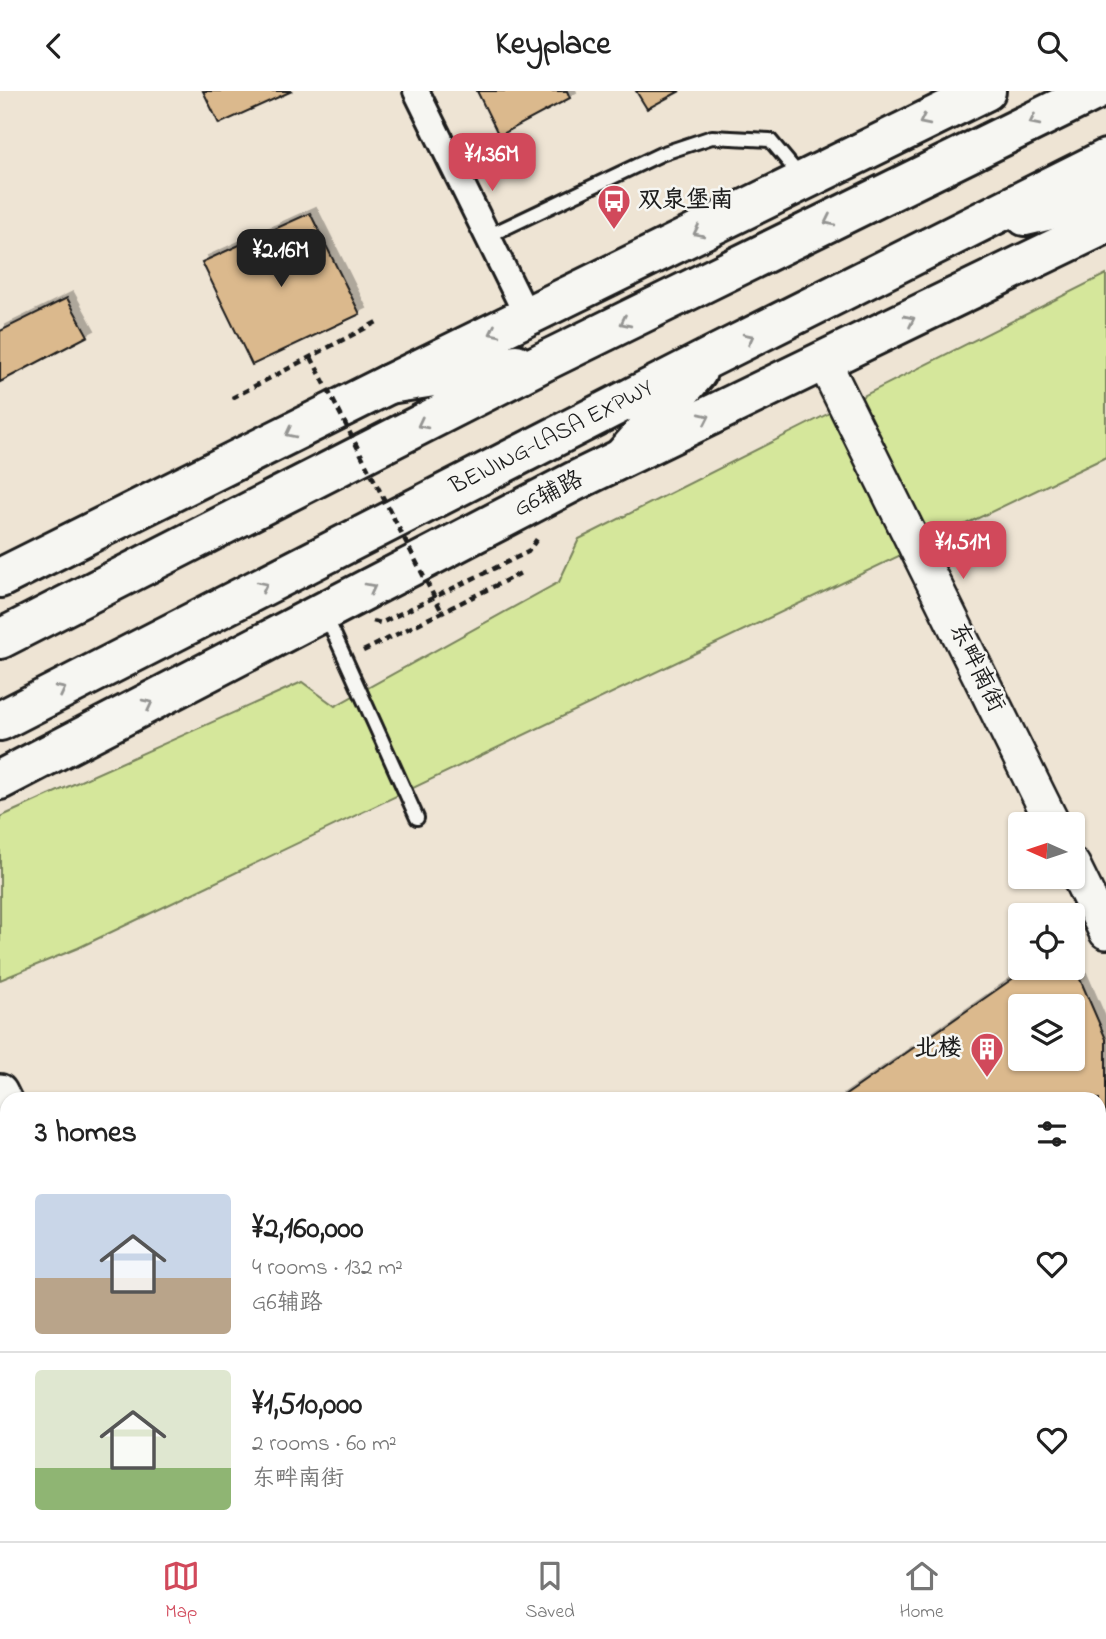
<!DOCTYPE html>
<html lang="en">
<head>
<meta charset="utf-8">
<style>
	body { margin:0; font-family:"Indie Flower","LXGW WenKai TC",sans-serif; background:#f2f2f2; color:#222; height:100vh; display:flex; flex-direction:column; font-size:26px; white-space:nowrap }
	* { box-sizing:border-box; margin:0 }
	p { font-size:23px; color:#767676 }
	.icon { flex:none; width:38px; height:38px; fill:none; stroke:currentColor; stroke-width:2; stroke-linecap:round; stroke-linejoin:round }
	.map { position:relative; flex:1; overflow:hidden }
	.drawer { position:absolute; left:0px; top:1001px; width:1106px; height:450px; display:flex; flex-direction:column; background:#fff; border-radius:21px 21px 0 0; box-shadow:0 2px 5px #0004 }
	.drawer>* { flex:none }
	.needle { width:46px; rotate:273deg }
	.fabs { position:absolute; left:1008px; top:721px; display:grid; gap:14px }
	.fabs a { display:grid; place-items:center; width:77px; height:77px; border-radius:7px; background:#fff; box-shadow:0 2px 5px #0004; font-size:35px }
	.price { position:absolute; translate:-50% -60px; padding:0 16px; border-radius:14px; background:#d1495b; color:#fff; font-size:23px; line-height:46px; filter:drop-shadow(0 2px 4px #0008) }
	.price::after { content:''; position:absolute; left:50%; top:42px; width:21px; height:16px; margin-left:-10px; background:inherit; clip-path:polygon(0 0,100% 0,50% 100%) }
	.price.active { background:#222; color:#fff }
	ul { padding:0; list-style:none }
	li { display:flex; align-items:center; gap:21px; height:175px; padding:0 35px }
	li+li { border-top:2px solid #e0e0e0 }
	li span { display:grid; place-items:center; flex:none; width:196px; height:140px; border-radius:7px; color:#555 }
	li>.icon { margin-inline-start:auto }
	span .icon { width:84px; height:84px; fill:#fffc; stroke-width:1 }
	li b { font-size:30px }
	h2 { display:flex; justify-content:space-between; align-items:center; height:84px; padding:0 35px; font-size:30px }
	header { display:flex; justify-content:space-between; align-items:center; height:91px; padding:0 35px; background:#fff; font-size:32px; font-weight:700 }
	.tab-bar { display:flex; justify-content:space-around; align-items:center; height:98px; border-top:2px solid #e0e0e0; background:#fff; font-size:19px; color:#767676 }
	.tab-bar a { display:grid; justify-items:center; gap:4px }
	.tab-bar .active { color:#d1495b }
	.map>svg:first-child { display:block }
</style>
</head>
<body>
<header><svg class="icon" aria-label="back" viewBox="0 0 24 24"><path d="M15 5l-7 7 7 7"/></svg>Keyplace<svg class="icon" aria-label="search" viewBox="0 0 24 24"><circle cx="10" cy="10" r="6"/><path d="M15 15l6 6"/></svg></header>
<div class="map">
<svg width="1106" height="1450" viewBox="0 0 1106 1450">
	<defs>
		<filter id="shadow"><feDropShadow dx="6" dy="-6" stdDeviation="0" flood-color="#0004"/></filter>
	</defs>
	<rect width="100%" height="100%" fill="#eee4d4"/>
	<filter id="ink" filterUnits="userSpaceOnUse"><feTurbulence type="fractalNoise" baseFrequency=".0143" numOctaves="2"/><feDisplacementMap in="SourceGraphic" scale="14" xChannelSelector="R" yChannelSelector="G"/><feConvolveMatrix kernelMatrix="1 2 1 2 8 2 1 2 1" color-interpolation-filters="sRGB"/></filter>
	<g filter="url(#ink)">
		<path fill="#d5e79b" stroke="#78825c" stroke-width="2" d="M1106,183V366L78,857L0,889V726L302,591L335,615L559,491L579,448Z"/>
		<path fill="#dbb98d" stroke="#1c1c1c" stroke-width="2" fill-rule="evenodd" filter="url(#shadow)" d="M203,0H292L219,33Z
			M477,0H567L570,7L499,45Z
			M636,0H680L647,18Z
			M310,122L360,223L252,274L202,171Z
			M67,207L88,245L0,291V240Z
			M1073,872L1106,948V1069L1099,1072V1008H840L1028,877H1073ZM1020,915H1073V968H1020Z
			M1099,1131L1106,1146V1277L1099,1281Z
			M3,1239L7,1247V1389L0,1375V1241Z
			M35,1444H117L116,1450H39Z"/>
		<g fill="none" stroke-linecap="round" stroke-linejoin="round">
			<defs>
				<path id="lane" d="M488,145L661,63L712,46L770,49L801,86
					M326,525L417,727
					M924,1450L937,1444"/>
				<path id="street" d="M416,0L527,225"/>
				<path id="secondary" d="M824,271L1053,733
					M1073,774L1106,841
					M0,1000L7,1014
					M224,1444L227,1450"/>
				<path id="primary" d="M0,487L389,293L986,0
					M0,689L575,390L1106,133"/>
				<path id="highway" d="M1025,125L1106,106
					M389,293L516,273
					M623,366L697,281
					M0,548L549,268L1095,0
					M0,630L711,266L1106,68"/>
			</defs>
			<use href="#lane" stroke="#1c1c1c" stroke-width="18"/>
			<use href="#street" stroke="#1c1c1c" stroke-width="30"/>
			<use href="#secondary" stroke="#1c1c1c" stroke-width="38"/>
			<use href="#primary" stroke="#1c1c1c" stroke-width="44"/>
			<use href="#highway" stroke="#1c1c1c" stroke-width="44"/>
			<path stroke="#1c1c1c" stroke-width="4.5" stroke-dasharray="7 5" stroke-linecap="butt" d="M232,307L377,231
				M373,530L381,532L528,461L539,445
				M363,560L523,481
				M1099,1333L1106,1334
				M1099,1421L1106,1418
				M1080,1450L1083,1444"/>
			<use href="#lane" stroke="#f6f6f2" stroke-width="12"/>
			<use href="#street" stroke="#f6f6f2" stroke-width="24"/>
			<use href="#secondary" stroke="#f6f6f2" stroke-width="33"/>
			<use href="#primary" stroke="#f6f6f2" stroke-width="38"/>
			<use href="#highway" stroke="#f6f6f2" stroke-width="38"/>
			<path stroke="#1c1c1c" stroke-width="4.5" stroke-dasharray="7 5" stroke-linecap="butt" d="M311,266L442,521"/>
		</g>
		<defs><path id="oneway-chevron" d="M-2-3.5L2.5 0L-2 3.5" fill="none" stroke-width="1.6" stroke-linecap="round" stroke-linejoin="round" transform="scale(1.75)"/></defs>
		<g stroke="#949492">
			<use href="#oneway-chevron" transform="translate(924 30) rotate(154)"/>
			<use href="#oneway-chevron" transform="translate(1034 30) rotate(154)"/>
			<use href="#oneway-chevron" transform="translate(829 130) rotate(154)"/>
			<use href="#oneway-chevron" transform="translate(698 141) rotate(154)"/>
			<use href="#oneway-chevron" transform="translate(910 229) rotate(-26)"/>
			<use href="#oneway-chevron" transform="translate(625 231) rotate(154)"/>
			<use href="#oneway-chevron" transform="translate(494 241) rotate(154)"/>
			<use href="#oneway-chevron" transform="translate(749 247) rotate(-27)"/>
			<use href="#oneway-chevron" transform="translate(705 327) rotate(-25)"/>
			<use href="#oneway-chevron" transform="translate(422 333) rotate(153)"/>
			<use href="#oneway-chevron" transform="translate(290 342) rotate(153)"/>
			<use href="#oneway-chevron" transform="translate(263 495) rotate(-27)"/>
			<use href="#oneway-chevron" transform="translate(371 497) rotate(-28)"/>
			<use href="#oneway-chevron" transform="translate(61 599) rotate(-27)"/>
			<use href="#oneway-chevron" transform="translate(148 613) rotate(-27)"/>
		</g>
	</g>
	<defs>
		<symbol id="bus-pin" viewBox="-11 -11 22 30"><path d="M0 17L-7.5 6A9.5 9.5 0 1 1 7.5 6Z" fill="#d1495b" stroke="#f6f6f2"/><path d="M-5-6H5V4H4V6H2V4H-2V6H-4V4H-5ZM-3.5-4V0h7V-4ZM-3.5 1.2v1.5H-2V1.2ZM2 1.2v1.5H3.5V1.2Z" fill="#fff"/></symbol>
		<symbol id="building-pin" viewBox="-11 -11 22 30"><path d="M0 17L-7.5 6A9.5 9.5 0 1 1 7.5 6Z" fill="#d1495b" stroke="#f6f6f2"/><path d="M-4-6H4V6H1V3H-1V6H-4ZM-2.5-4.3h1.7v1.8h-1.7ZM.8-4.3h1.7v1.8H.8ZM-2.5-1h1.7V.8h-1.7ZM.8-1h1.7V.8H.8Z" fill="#fff"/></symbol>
	</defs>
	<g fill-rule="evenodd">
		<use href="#bus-pin" x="595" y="91" width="38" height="52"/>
		<use href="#building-pin" x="968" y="939" width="38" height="52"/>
	</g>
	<g text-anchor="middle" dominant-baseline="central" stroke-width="5" stroke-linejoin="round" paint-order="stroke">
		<g font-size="24" font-weight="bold" fill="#1c1c1c" stroke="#f6f6f2" text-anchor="start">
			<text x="638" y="110">双泉堡南</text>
			<text x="962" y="958" text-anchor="end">北楼</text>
		</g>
		<g font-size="24" fill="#1c1c1c" stroke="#f6f6f2">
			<text transform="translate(552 347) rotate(-27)">BEIJING-LASA EXPWY</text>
			<text transform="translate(549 404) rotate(-27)">G6辅路</text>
			<text transform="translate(976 577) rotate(64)">东畔南街</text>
		</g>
	</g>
</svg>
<div class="fabs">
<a><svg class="needle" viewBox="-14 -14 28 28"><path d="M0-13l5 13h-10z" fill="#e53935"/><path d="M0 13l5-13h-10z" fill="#767676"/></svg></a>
<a><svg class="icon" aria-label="locate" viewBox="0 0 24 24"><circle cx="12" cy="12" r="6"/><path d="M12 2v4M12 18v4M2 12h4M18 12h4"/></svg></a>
<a><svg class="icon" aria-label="layers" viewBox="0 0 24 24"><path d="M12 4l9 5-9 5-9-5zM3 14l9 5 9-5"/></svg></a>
</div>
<b class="price" style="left:492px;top:102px">¥1.36M</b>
<b class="price active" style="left:281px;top:198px">¥2.16M</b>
<b class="price" style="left:963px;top:490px">¥1.51M</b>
<section class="drawer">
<h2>3 homes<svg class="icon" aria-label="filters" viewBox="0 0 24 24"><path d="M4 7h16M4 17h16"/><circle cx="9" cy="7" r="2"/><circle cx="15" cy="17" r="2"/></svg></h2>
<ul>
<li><span style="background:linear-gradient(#c9d6e8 60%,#b9a48a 0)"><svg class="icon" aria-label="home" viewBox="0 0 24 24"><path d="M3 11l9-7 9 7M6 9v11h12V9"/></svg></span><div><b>¥2,160,000</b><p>4 rooms · 132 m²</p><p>G6辅路</p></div><svg class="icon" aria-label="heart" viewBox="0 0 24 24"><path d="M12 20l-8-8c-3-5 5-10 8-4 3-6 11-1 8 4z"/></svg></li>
<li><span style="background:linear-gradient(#dfe7d0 70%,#8fb573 0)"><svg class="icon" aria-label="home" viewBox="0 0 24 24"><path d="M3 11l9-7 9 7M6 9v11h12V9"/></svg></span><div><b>¥1,510,000</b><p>2 rooms · 60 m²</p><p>东畔南街</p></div><svg class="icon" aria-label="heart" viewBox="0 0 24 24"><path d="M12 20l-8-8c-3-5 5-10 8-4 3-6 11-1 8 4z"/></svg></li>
</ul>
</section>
</div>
<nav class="tab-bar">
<a class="active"><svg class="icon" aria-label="map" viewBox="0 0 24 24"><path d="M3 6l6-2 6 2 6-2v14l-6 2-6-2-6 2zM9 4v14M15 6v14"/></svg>Map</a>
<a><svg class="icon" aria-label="saved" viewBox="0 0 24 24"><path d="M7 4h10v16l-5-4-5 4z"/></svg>Saved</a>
<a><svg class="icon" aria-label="home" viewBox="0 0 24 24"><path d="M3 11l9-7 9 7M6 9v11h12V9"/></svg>Home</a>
</nav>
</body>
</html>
